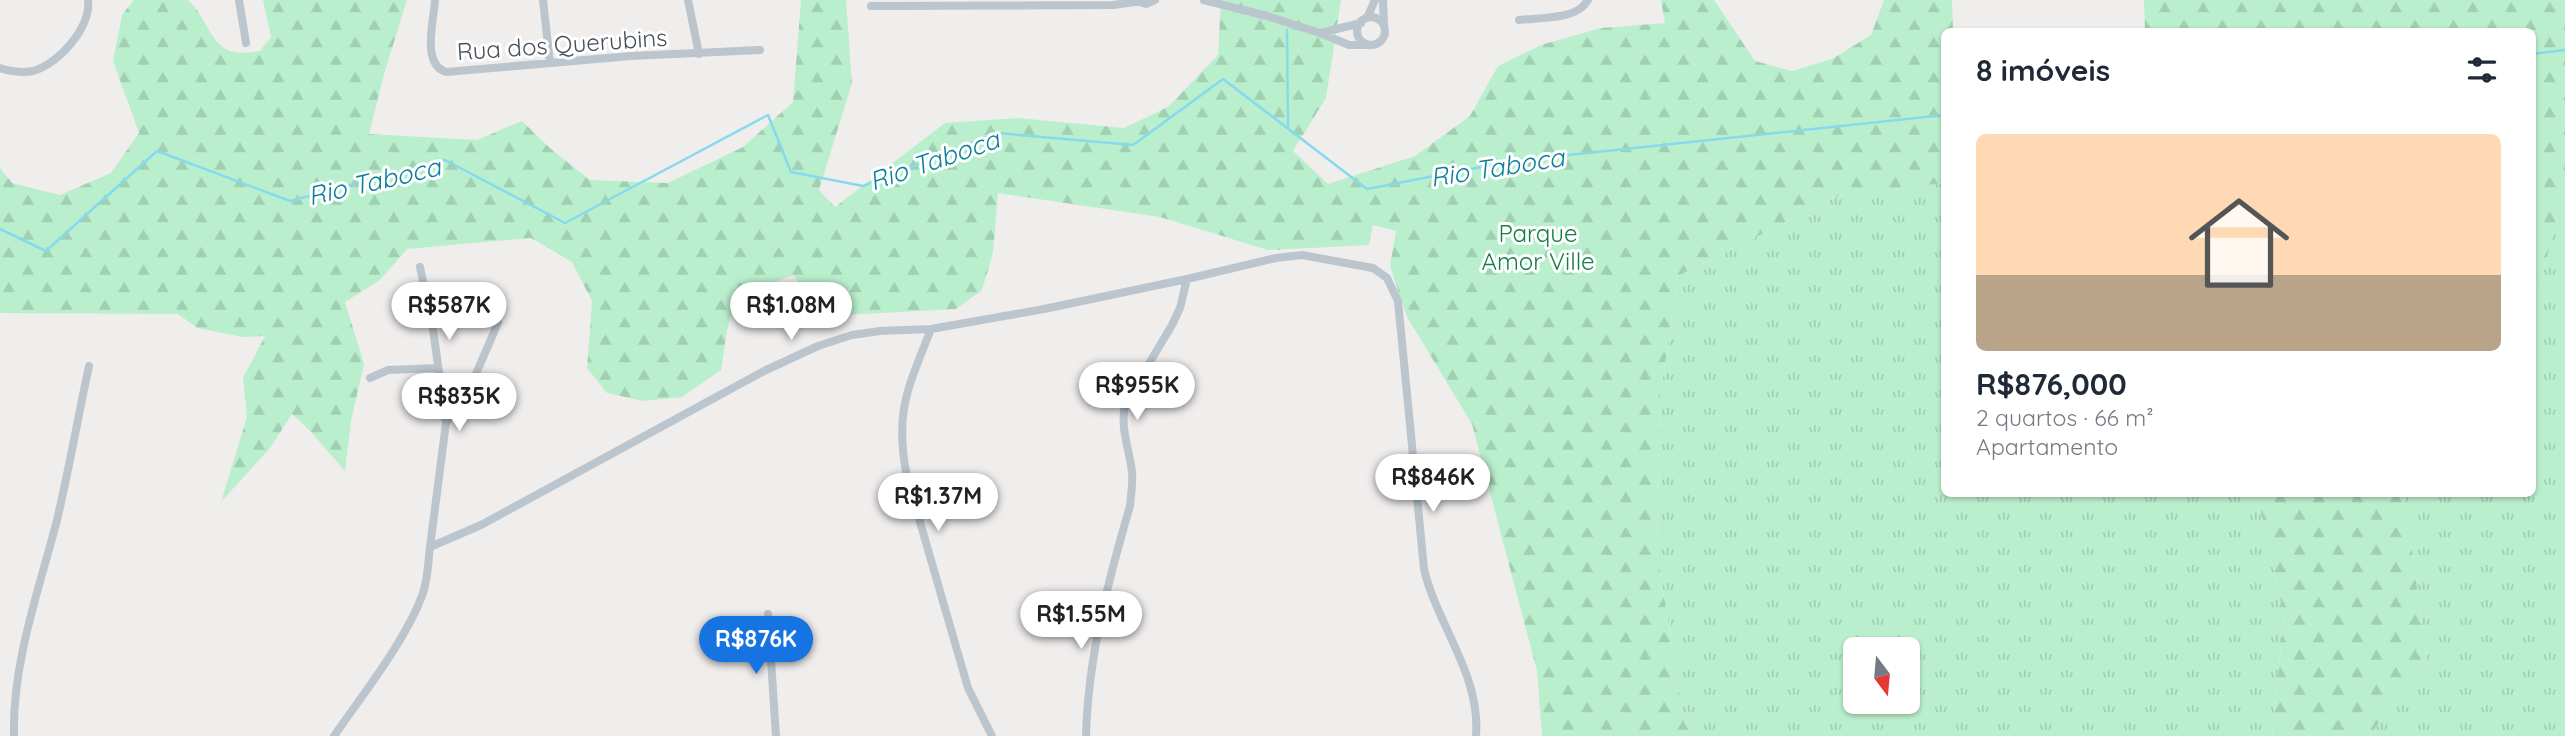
<!DOCTYPE html>
<html lang="pt">
<head>
<meta charset="utf-8">
<style>
	body { margin:0; font-family:Quicksand,sans-serif; background:#f6f6f7; color:#1f2937; height:100vh; display:flex; flex-direction:column; font-size:26px; white-space:nowrap }
	* { box-sizing:border-box; margin:0 }
	p { font-size:23px; color:#747a83 }
	.icon { flex:none; width:38px; height:38px; fill:none; stroke:currentColor; stroke-width:2; stroke-linecap:round; stroke-linejoin:round }
	.map { position:relative; flex:1; overflow:hidden }
	.panel { position:absolute; left:1941px; top:28px; width:595px; height:469px; display:flex; flex-direction:column; background:#fff; border-radius:10px; box-shadow:0 2px 5px #0004 }
	.panel>* { flex:none }
	.needle { width:46px; rotate:164deg }
	.controls { position:absolute; left:1843px; top:637px; display:grid; gap:14px }
	.controls a { display:grid; place-items:center; width:77px; height:77px; border-radius:10px; background:#fff; box-shadow:0 2px 5px #0004; font-size:35px }
	.price { position:absolute; translate:-50% -60px; padding:0 16px; border-radius:24px; background:#fff; color:#222; font-size:23px; line-height:46px; filter:drop-shadow(0 2px 4px #0008) }
	.price::after { content:''; position:absolute; left:50%; top:42px; width:21px; height:16px; margin-left:-10px; background:inherit; clip-path:polygon(0 0,100% 0,50% 100%) }
	.price.active { background:#1573e2; color:#fff }
	ul { padding:0; list-style:none }
	li { display:grid; align-content:center; gap:14px; height:371px; padding:0 35px }
	li span { display:grid; place-items:center; height:217px; border-radius:10px; color:#555 }
	li>.icon { margin-inline-start:auto }
	span .icon { width:126px; height:126px; fill:#fffc; stroke-width:1 }
	li b { font-size:30px }
	h2 { display:flex; justify-content:space-between; align-items:center; height:84px; padding:0 35px; font-size:30px }
	.map>svg:first-child { display:block }
</style>
</head>
<body>
<div class="map">
<svg width="2565" height="736" viewBox="0 0 2565 736">
	<defs>
		<pattern id="grass-tufts" width="24" height="20" patternUnits="userSpaceOnUse" patternTransform="scale(1.75)"><rect width="24" height="20" fill="#baefcd"/><path d="M3 7l-1-3M5 7V3M7 7l1-3M15 17l-1-3M17 17v-4M19 17l1-3" fill="none" stroke="#a1cfb2"/></pattern>
		<pattern id="forest-firs" width="22" height="20" patternUnits="userSpaceOnUse" patternTransform="scale(1.75)"><rect width="22" height="20" fill="#baefcd"/><path d="M5 1l3.5 6h-7zM16 11l3.5 6h-7z" fill="#a1cfb2"/></pattern>
	</defs>
	<rect width="100%" height="100%" fill="#f0eded"/>
	<path fill="url(#grass-tufts)" fill-rule="evenodd" d="M1944,183V494H2257L2284,616L2272,736H1692L1684,722L1657,552L1660,398L1678,276L1838,196ZM1855,649H1908V702H1855Z
		M2565,198V736H2369L2427,659L2404,494H2532V319L2561,200Z"/>
	<path fill="url(#forest-firs)" d="M134,0H188C216,27 208,61 260,51L271,37L263,0H407L384,74L369,134L477,140L522,121L551,149L590,180L668,183L743,147L793,102L801,0H846L852,83L819,190L835,207L945,123L1018,118L1124,128L1168,107L1218,55L1221,0H1341L1326,98L1293,151L1328,184L1415,156L1470,116L1498,66L1541,45L1601,28L1665,23L1661,0H1714L1755,61L1792,71L1832,59L1871,35L1884,0H1952L1953,31L1944,32V183L1838,196L1678,276L1660,398L1657,552L1684,722L1692,736H1542L1537,671L1472,424L1407,317L1390,266L1396,231L1373,225L1369,245L1268,250L1160,217L998,193L993,253L982,290L956,309L844,315L813,312L794,275L736,296L727,331L721,370L682,397L643,401L607,393L587,368L592,301L572,262L531,238L407,249L380,280L345,302L364,364L351,421L345,471L311,432L292,414L270,448L221,502L247,417L243,378L265,336L243,337L197,328L178,314L0,313V168L12,183L60,195L111,173L139,133L113,61L122,15Z
		M2144,0H2565V198L2561,200L2532,319V32L2145,31Z
		M2257,494H2404L2427,659L2369,736H2272L2284,616Z"/>
	<g fill="none" stroke-linecap="round" stroke-linejoin="round">
		<path stroke="#86daed" stroke-width="2.5" d="M1287,30L1288,128
			M2532,54L2565,50
			M0,229L46,251L157,151L290,201L445,160L565,223L768,115L791,172L863,186L997,133L1133,145L1223,79L1367,189L1512,161L1944,115"/>
		<path stroke="#bbc5cd" stroke-width="8" d="M239,0L246,43
			M435,0C434,20 421,64 446,72L631,56L760,50
			M543,0L550,63
			M688,0L699,54
			M1132,0L1146,4L1155,0
			M1204,0L1267,16L1320,33L1349,45H1368
			M1383,0L1384,26
			M871,6L1113,5L1135,2
			M1357 31a14 14 0 1 1 28 0a14 14 0 1 1-28 0Z
			M1367,18L1375,0
			M1519,20C1540,17 1576,21 1588,0
			M1320,33L1361,23
			M0,68C10,71 23,73 33,71C59,64 91,27 88,0
			M420,267L433,329L446,423
			M931,329C908,388 894,412 907,477L968,688L992,736
			M370,378L388,370L438,368
			M430,547L446,423L475,376L498,323
			M768,614L776,736
			M14,736C12,663 39,590 57,520C69,469 78,417 89,366
			M334,736C363,694 404,643 422,596C428,580 428,563 430,547L481,525L764,371L818,346L852,335L880,331L931,329L1044,309L1187,279L1276,258L1302,255L1373,268L1387,278L1398,301L1424,569C1437,625 1481,675 1476,736
			M1086,736C1088,658 1108,581 1130,506C1131,495 1133,483 1132,472C1129,448 1120,428 1125,404L1172,325L1180,308L1187,279"/>
	</g>
	<g text-anchor="middle" dominant-baseline="central" stroke-width="6" stroke-linejoin="round" paint-order="stroke">
		<g font-size="24" fill="#45515b" stroke="#fff">
			<text transform="translate(562 44) rotate(-4)">Rua dos Querubins</text>
		</g>
		<g font-size="24" fill="#157d47" stroke="#fff">
			<text x="1538" y="233">Parque<tspan x="1538" dy="28">Amor Ville</tspan></text>
		</g>
		<g font-size="26" font-style="italic" fill="#0a7f9b" stroke="#fff">
			<text transform="translate(934 160) rotate(-19)">Rio Taboca</text>
			<text transform="translate(1497 167) rotate(-9)">Rio Taboca</text>
			<text transform="translate(374 181) rotate(-13)">Rio Taboca</text>
		</g>
	</g>
</svg>
<div class="controls">
<a><svg class="needle" viewBox="-14 -14 28 28"><path d="M0-13l5 13h-10z" fill="#e53935"/><path d="M0 13l5-13h-10z" fill="#747a83"/></svg></a>
</div>
<b class="price" style="left:449px;top:342px">R$587K</b>
<b class="price" style="left:791px;top:342px">R$1.08M</b>
<b class="price" style="left:1137px;top:422px">R$955K</b>
<b class="price" style="left:459px;top:433px">R$835K</b>
<b class="price" style="left:1433px;top:514px">R$846K</b>
<b class="price" style="left:938px;top:533px">R$1.37M</b>
<b class="price" style="left:1081px;top:651px">R$1.55M</b>
<b class="price active" style="left:756px;top:676px">R$876K</b>
<section class="panel">
<h2>8 imóveis<svg class="icon" aria-label="filters" viewBox="0 0 24 24"><path d="M4 7h16M4 17h16"/><circle cx="9" cy="7" r="2"/><circle cx="15" cy="17" r="2"/></svg></h2>
<ul>
<li><span style="background:linear-gradient(#ffd9b3 65%,#b9a48a 0)"><svg class="icon" aria-label="home" viewBox="0 0 24 24"><path d="M3 11l9-7 9 7M6 9v11h12V9"/></svg></span><div><b>R$876,000</b><p>2 quartos · 66 m²</p><p>Apartamento</p></div></li>
</ul>
</section>
</div>
</body>
</html>
